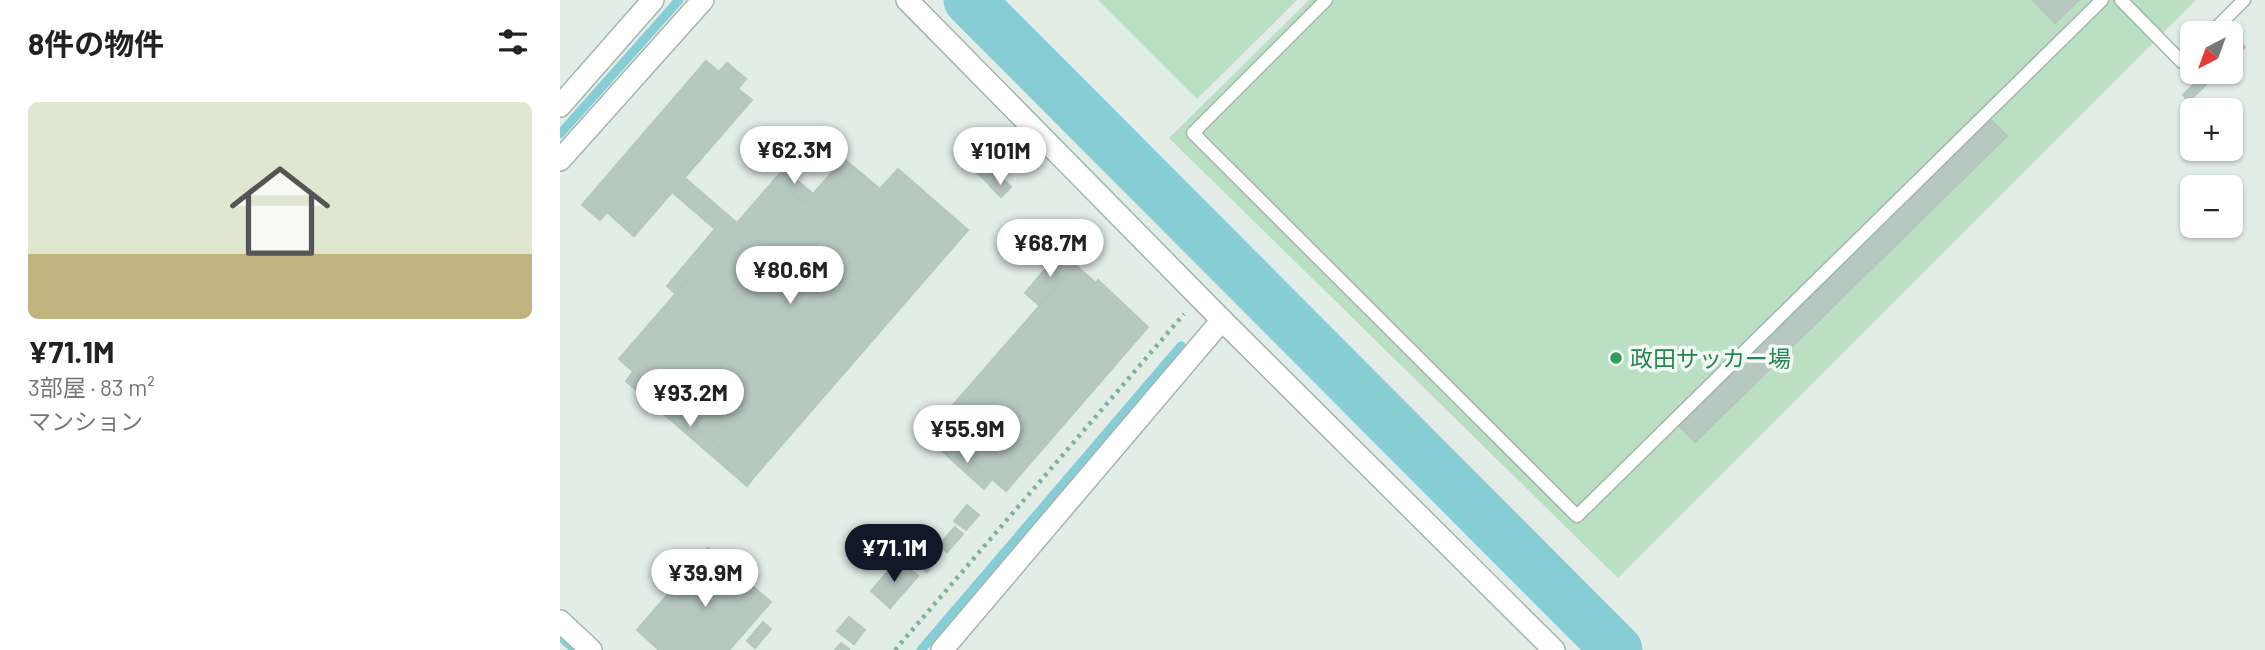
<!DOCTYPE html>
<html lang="ja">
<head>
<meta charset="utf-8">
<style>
	body { margin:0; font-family:Barlow,"Noto Sans JP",sans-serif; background:#f2f2f2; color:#222; height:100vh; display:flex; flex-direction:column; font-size:26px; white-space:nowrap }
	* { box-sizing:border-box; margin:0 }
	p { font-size:23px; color:#767676 }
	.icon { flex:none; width:38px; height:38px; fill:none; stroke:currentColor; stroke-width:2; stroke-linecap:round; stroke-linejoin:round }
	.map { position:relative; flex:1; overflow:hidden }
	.sheet { display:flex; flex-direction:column; background:#fff; width:560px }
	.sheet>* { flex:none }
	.needle { width:46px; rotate:221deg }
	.tools { position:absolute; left:1620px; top:21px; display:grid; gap:14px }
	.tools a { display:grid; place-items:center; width:63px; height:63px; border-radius:10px; background:#fff; box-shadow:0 2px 5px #0004; font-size:35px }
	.price { position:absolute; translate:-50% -60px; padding:0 16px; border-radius:24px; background:#fff; color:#222; font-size:23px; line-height:46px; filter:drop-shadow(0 2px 4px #0008) }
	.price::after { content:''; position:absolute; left:50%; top:42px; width:21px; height:16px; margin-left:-10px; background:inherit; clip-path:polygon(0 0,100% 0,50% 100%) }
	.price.on { background:#111827; color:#fff }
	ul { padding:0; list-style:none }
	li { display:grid; align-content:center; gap:14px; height:371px; padding:0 28px }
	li+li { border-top:2px solid #e0e0e0 }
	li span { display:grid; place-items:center; height:217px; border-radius:10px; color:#555 }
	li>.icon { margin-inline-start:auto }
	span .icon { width:126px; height:126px; fill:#fffc; stroke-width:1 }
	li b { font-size:30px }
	h2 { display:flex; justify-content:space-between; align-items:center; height:84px; padding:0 28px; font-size:30px }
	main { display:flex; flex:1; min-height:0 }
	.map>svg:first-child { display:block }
</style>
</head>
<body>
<main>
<section class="sheet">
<h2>8件の物件<svg class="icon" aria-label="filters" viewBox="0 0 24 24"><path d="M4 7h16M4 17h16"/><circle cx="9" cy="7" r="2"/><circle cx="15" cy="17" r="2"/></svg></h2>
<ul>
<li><span style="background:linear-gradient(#dfe7d0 70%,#c2b280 0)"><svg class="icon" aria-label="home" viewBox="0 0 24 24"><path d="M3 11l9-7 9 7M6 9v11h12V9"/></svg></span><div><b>¥71.1M</b><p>3部屋 · 83 m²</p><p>マンション</p></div></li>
</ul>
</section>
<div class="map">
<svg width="1705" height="650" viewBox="0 0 1705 650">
	<rect width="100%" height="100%" fill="#e2ede8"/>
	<path fill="#badfc2" d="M538,0H737L637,99Z
		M749,0H1636L1058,578L609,138Z"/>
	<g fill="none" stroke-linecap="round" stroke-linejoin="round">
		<path stroke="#87cdd5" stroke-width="9" d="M0,134L119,0
			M671,285L681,272
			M0,636L15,650
			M361,650L621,346"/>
		<path stroke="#87cdd5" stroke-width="51" d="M409,0L1057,650"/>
	</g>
	<path fill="#b7c8c0" stroke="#b4c7be" stroke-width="2" d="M1473,0H1519L1495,23Z
		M1681,43L1685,47L1671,60V52Z
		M146,61L159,72L167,63L186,79L178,89L192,100L74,236L47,212L40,220L22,205Z
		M1646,72H1659L1629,101L1623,95Z
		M1431,120L1447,136L1135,442L1119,426Z
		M415,156L437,177L429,184L408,164Z
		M284,159L320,189L338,169L408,230L194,477L59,359L216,178L245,203Z
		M224,169L253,194L245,203L216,178Z
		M440,176L451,187L441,197L430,186Z
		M125,178L177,223L116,294L107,286L155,229L112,192Z
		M500,252L515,265L480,306L465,293Z
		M515,265L536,283L538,280L588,327L446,491L373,428Z
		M73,372L194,477L187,486L66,381Z
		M390,442L432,479L424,489L382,451Z
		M407,505L419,515L406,530L394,521Z
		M395,527L403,534L387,552L379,545Z
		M148,548L211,602L169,650H99L77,630Z
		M371,555L377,560L367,572L360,567Z
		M339,559L358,576L330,608L311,591Z
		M289,617L305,630L294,644L277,631Z
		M203,622L211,629L195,648L187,641Z
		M281,643L289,649V650H275Z"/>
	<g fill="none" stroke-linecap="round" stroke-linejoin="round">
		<defs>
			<path id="service" d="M766,0L633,133L1017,516L1542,0
				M1561,0L1622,62L1633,51
				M1651,33L1684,0"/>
			<path id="minor" d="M0,106L93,0
				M0,160L143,0
				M0,621L31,650
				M382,650L662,320"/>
			<path id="tertiary" d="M347,0L662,320L994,650"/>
		</defs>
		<use href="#service" stroke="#a4b5af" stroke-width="15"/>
		<use href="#minor" stroke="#a4b5af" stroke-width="24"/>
		<use href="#tertiary" stroke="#a4b5af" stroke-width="24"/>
		<path stroke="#81b2a0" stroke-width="4.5" stroke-dasharray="3.5 5" stroke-linecap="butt" d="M335,650L624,314"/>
		<use href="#service" stroke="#fff" stroke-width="12"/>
		<use href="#minor" stroke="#fff" stroke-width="21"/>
		<use href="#tertiary" stroke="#fff" stroke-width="21"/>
	</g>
	<circle fill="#2e9e5b" stroke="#f3f9f6" stroke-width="2.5" cx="1056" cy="358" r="7"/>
	<g text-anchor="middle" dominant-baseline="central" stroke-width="7" stroke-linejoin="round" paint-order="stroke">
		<g font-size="23" fill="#27864d" stroke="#f3f9f6" text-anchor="start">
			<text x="1070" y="358">政田サッカー場</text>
		</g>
	</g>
</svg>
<div class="tools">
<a><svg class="needle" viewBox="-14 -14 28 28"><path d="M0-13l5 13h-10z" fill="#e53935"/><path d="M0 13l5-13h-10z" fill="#767676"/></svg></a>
<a>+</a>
<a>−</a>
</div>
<b class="price" style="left:234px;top:186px">¥62.3M</b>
<b class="price" style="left:440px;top:187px">¥101M</b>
<b class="price" style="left:490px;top:279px">¥68.7M</b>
<b class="price" style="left:230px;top:306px">¥80.6M</b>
<b class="price" style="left:130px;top:429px">¥93.2M</b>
<b class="price" style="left:407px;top:465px">¥55.9M</b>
<b class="price on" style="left:334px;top:584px">¥71.1M</b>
<b class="price" style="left:145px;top:609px">¥39.9M</b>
</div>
</main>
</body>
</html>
